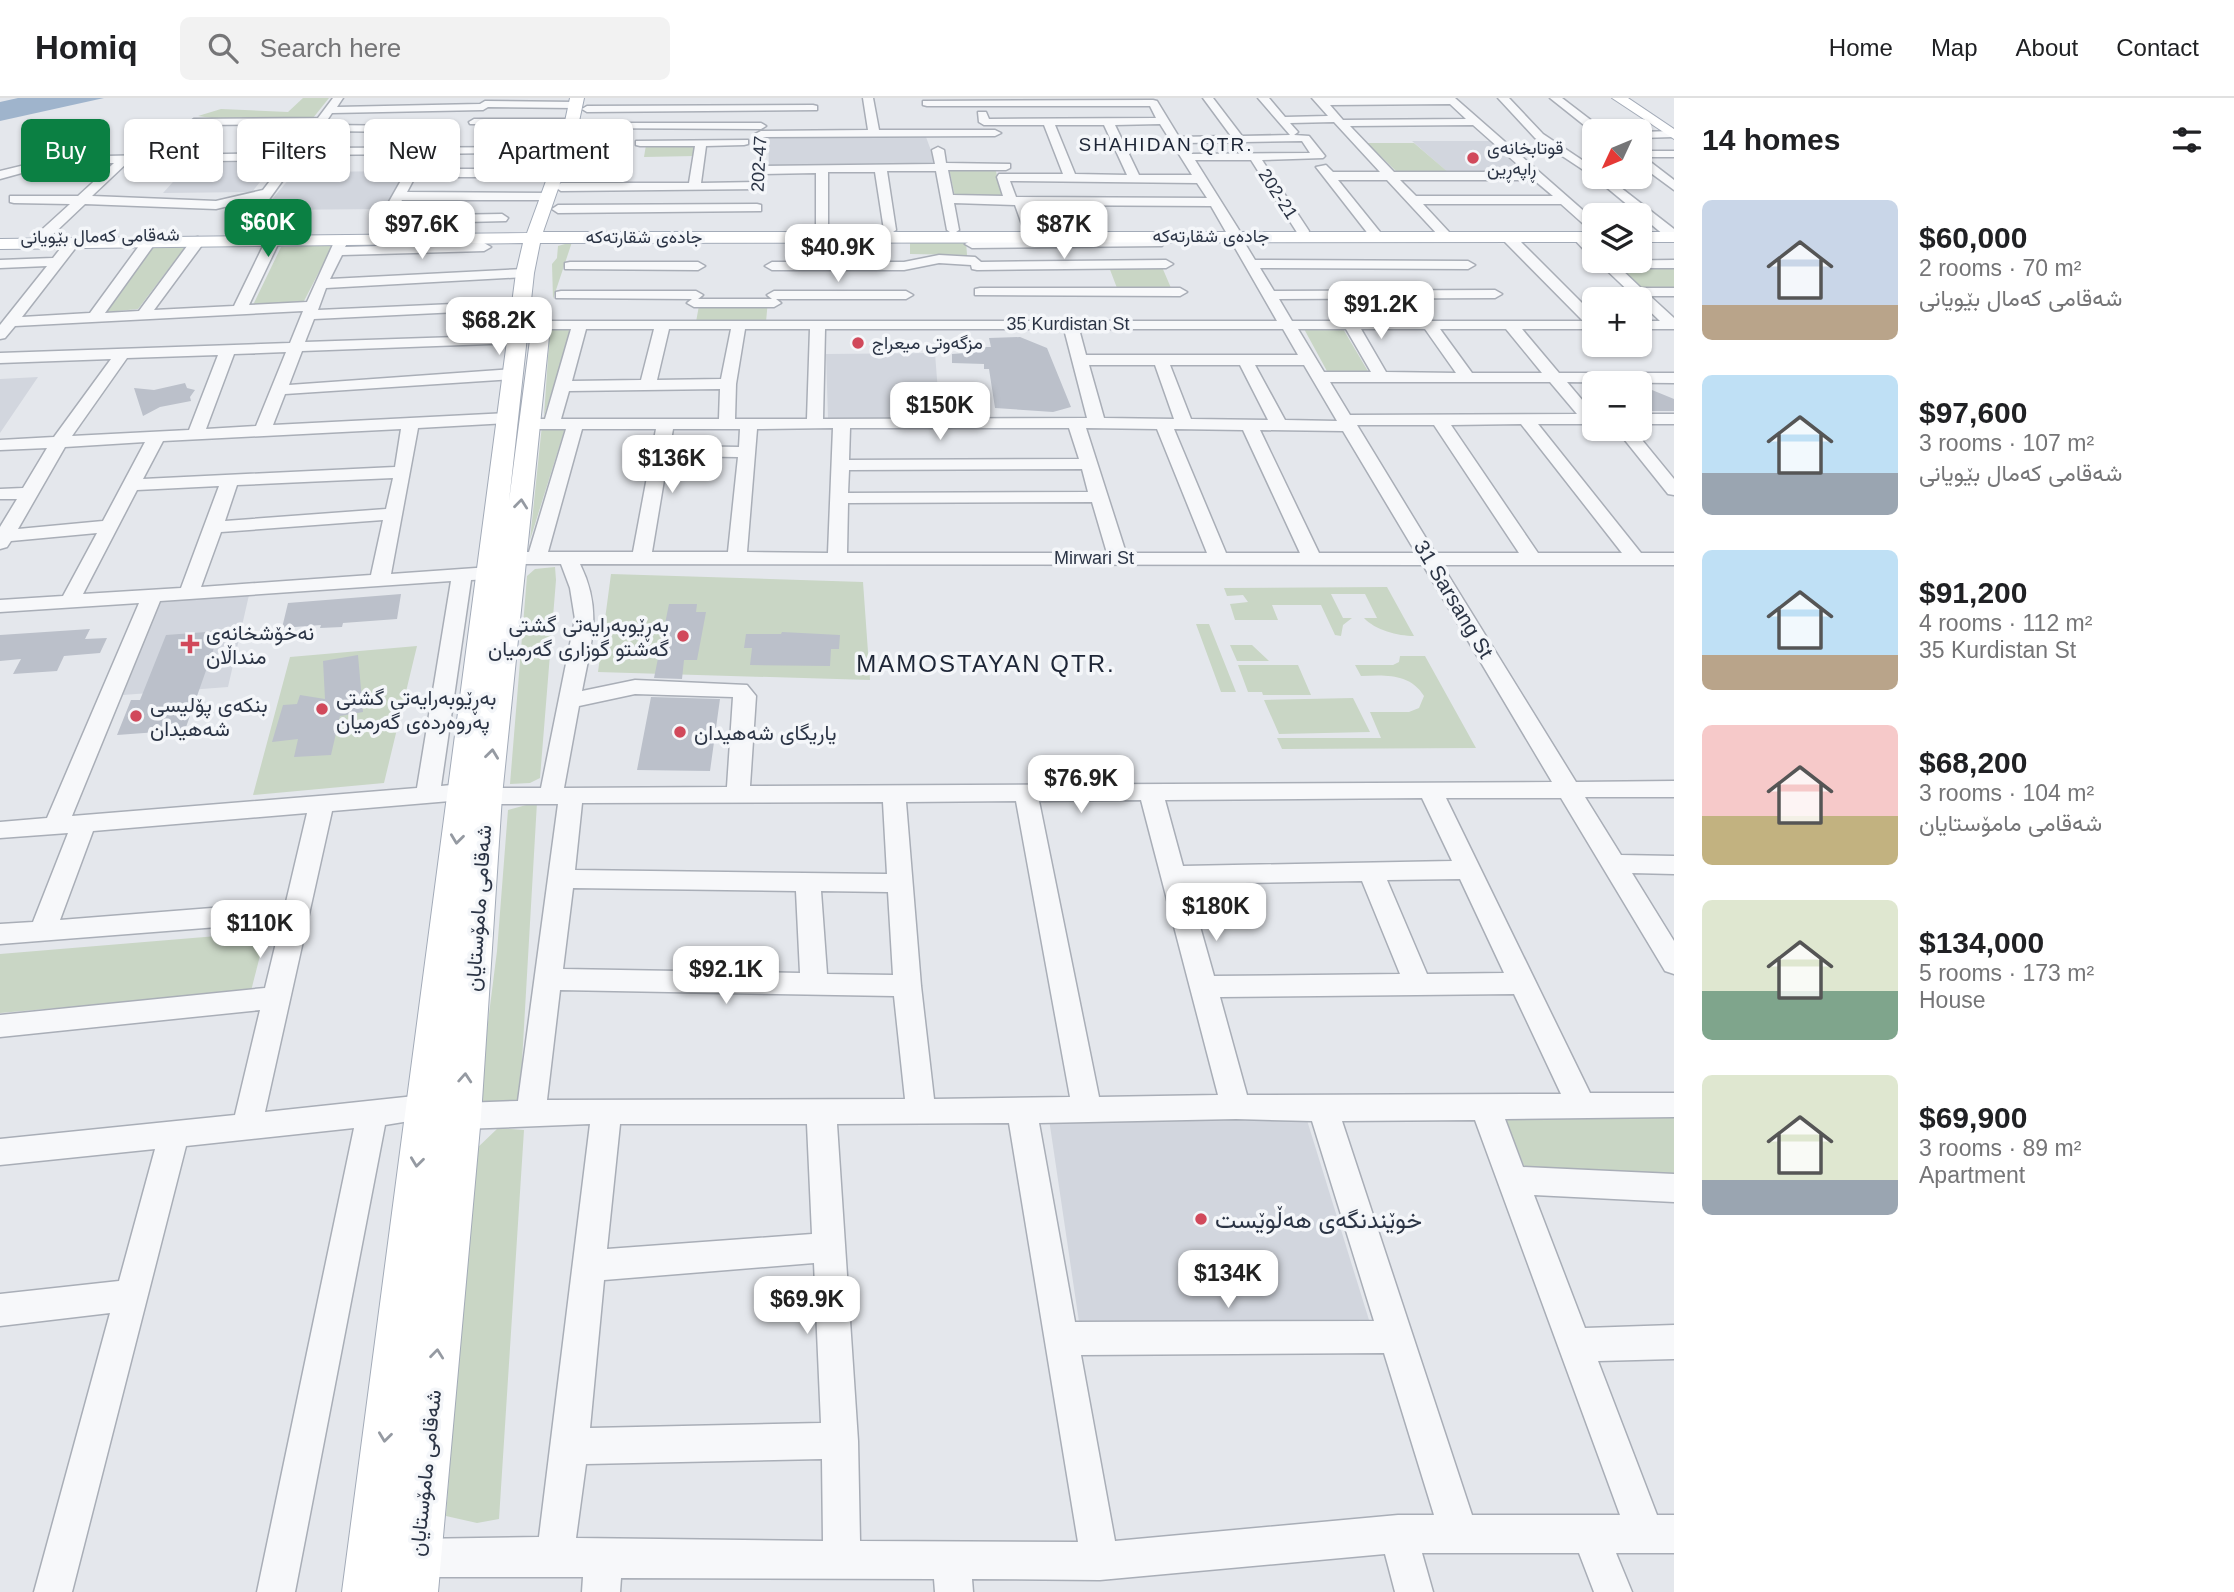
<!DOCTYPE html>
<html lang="en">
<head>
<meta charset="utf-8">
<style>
	body { margin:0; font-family:Helvetica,Vazirmatn,sans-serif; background:#f2f2f2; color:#202124; height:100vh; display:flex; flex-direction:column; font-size:26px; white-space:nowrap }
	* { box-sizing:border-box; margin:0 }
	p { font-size:23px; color:#757577 }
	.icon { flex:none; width:38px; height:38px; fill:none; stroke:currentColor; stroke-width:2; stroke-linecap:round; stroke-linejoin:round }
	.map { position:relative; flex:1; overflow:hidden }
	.details { display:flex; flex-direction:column; background:#fff; width:560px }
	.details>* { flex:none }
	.top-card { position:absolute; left:21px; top:21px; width:665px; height:63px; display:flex; gap:14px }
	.needle { width:46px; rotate:226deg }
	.controls { position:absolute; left:1582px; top:21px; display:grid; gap:14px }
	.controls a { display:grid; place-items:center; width:70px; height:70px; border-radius:10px; background:#fff; box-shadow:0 2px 5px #0004; font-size:35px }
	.price { position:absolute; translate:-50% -60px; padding:0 16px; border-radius:14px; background:#fff; color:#222; font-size:23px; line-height:46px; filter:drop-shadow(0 2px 4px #0008) }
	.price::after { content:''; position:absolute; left:50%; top:42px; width:21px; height:16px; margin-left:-10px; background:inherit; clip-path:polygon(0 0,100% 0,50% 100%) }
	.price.selected { background:#0b8043; color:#fff }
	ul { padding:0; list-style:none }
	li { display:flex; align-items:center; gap:21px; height:175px; padding:0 28px }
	li span { display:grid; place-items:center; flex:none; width:196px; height:140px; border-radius:10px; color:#555 }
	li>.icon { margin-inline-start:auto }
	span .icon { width:84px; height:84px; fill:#fffc; stroke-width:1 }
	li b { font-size:30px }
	h2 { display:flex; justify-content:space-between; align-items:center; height:84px; padding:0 28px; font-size:30px }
	.tag { padding:0 24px; border-radius:10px; background:#fff; box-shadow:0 2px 5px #0004; font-size:24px; line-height:63px }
	.tag.selected { background:#0b8043; color:#fff }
	header { display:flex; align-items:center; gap:42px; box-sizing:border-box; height:98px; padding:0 35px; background:#fff; border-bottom:2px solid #e0e0e0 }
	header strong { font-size:33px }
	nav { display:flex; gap:38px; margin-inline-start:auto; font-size:24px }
	.search { width:490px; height:63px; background:#f2f2f2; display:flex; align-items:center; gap:18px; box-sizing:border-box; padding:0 24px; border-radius:10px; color:#757577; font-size:26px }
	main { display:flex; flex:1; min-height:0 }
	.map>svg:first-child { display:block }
</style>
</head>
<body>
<header>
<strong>Homiq</strong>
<div class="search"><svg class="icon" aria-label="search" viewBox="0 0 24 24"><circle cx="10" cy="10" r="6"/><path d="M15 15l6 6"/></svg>Search here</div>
<nav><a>Home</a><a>Map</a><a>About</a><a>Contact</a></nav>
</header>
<main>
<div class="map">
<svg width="1674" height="1494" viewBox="0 0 1674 1494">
	<rect width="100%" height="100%" fill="#e4e7ec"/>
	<path fill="#d2d6de" d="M926,39L936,66L769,68L768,40Z
		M1412,43H1492L1535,77H1451Z
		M276,64L252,94L163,95L190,65Z
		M409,73L384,111L263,112L295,74Z
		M935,255L940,320H828L826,256Z
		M38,279L0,335V281Z
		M249,497L228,589L123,597L160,503Z
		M1306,1019L1369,1222L1079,1224L1049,1021Z"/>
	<path fill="#c9d6c5" d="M303,0H329L313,20L219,21L198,18L221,11L288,14Z
		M1367,45H1414L1449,75L1399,76Z
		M696,46L695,58L644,59L646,47Z
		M949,70H995L1003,99H955Z
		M910,143H966L967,157L910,156Z
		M572,144L553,201L552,166L557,160L558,148Z
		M155,147L186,148L138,211L107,214Z
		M333,147L304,203L253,207L281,149Z
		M1674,168V192H1642L1617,169Z
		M1109,169H1162L1171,190H1117Z
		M700,202H768L766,224H696Z
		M1303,229H1342L1369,275H1328Z
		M550,230H572L544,318Z
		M542,327H566L530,442Z
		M555,469L556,482L540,680L530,685L510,686L527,478L535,471Z
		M611,476L863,484L870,582L598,574Z
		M1387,489L1414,538C1398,538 1375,532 1364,520H1377L1365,496H1331L1343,520H1352L1343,527L1341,538L1335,537L1321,507H1272L1278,522H1235L1230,506L1248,504L1243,497L1227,498L1224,490Z
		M1196,526H1209L1236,594H1221Z
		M1230,547H1252L1269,563H1237Z
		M417,548L384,685L253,697L290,559Z
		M1400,558H1425L1476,650L1282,651L1277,640H1381L1370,614H1409L1419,610L1424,598C1410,575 1385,577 1361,578L1355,567H1393L1399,564Z
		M1238,567H1298L1311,597H1263L1262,594H1248Z
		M1353,600L1370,634L1279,636L1264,602Z
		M537,704L520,998L514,1006L484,1008L478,1003L497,853L508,712Z
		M266,834L251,893L0,915V856Z
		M1502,1014L1674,1017V1077L1527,1075Z
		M498,1030L524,1032L499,1421L477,1425L446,1418L474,1053Z"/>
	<path fill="#9fb4cc" d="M18,0H104L0,23V4Z"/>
	<path fill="#bbc0ca" d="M1020,239L1047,250L1071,309L1053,314L995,310L989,271H984V266L952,265V256L980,254L979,249H991L989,240Z
		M185,285L187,290L195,292L190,299L191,303L160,309L143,318L134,290L154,292Z
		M1652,292L1674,301V313H1649L1640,309V295Z
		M401,496L397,521L343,525L342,529L320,530L321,527L282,530L288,505Z
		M669,506H697L696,514H706L697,562H684L682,581L654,580Z
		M90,531L85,541L107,540L100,555L64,558L57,573L13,576L21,561L0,563V537Z
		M220,533L185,632L117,637L131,602H140L166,537Z
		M782,534L840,537L839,551H831L830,568L750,567L752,550H744L746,536H781Z
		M358,557L363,614L340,618L331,657L294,659L298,641L272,644L283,607L297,606L300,597L325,601L323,563Z
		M651,599L720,601L710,673L637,672Z"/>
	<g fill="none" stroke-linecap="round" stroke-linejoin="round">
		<defs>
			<path id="minor" d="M333,0H343L337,9L480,6L485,3L575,4L580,7L575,10L488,9L483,12L332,15L324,27L416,28L422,31L416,34L319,33L306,50L569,49V53L565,54L428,56L419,71H491L497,75L491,79H415L407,94L551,95V101L547,102H402L396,112L392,113L386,109L416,56L301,57L242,139H232L230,136L257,101L216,111L85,106L47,142L42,143L35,139L37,136L70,106L14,105L10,104V98H78L114,65H58L0,81V73L58,59L153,57L194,21L318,20ZM313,26L292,55L166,57L197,27ZM286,62L263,92L216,103L92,98L128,64Z
				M863,0H873L879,32H995L1001,35L995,38L761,39L755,36L761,33L868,32Z
				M1203,0H1213L1242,38L1290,37L1258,0H1269L1285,19L1328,18L1312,0H1455L1594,122V132L1589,131L1561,106H1423L1449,134L1443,138L1438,137L1387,82H1338L1380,134L1379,137H1369L1316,69L1326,67L1333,74H1380L1334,24L1290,25L1298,34L1294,37L1309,38L1325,58L1323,60L1262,62L1309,133L1308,136H1298L1251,62H1195L1239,132L1238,134L1255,162L1468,163L1475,167L1468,171L1260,170L1274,193L1495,192L1502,196L1495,200L1279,201L1292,223H1583L1503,142V136H1513L1594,217V231H1522L1559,275H1674V285L1567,284L1594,316V326H1538L1641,455H1674V467H1442L1576,684L1674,683V699H1585L1621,757L1674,758V776L1632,775L1674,843V876L1665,873L1561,700H1446L1590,995H1674V1019L1505,1021L1523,1069L1674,1076V1104L1534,1097L1585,1230L1674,1227V1261L1598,1263L1657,1417H1674V1455H1616L1632,1494H1594L1579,1455H1422L1433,1494H1395L1385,1456L1100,1482L972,1481L973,1494H935L934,1481L621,1480L620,1494H582L583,1479H416L403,1473L397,1460L403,1447L416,1441L539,1439L590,1026L462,1031L452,1027L447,1018L452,1009L462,1005L518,1003L558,706H487L479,704L475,698L479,692L487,690H541L575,521L570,490L561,466H515L505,460L515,454H529L566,331H530L522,326L530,321H545L571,231H541L534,227L541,223H1277L1211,108L1028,107L1036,132L1030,136L1024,132L1015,107L954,105L959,132L953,136L947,132L936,73H887L896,132L890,136L884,132L875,74H828V132L822,136L816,132V75L759,76L753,72L759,68L935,66L932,52L938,49L944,52L946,65L1010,66V70L1006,72H948L953,97L1003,98L997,79L999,76H1063L1044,27H984L979,24L978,14H986L989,21L1156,20L1150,8H927L923,7V3L1153,2L1157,3L1179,39L1231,38ZM1450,6L1466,21L1343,22L1330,7ZM1160,26L1192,77H1139L1115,27ZM1055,27H1104L1127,77L1075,76ZM1473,27L1526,74H1394L1350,28ZM1302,43L1310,55L1190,56L1184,45ZM1400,82H1534L1553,98H1416ZM1010,83L1197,85L1207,100L1016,99ZM586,231H654L641,282L572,283ZM669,231H731L721,281L657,282ZM745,231H810L807,321H735L736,286ZM825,231H1064L1087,320L823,321ZM1079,231H1283L1298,257H1086ZM1298,231H1346L1371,274H1324ZM1361,231H1425L1456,275L1386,274ZM1440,231H1506L1542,275H1472ZM1089,267H1155L1174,321L1104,320ZM1170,267H1240L1268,322L1191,321ZM1255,267H1304L1337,323L1285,322ZM1330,284H1550L1577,316L1350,317ZM720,291L719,321H561L569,293ZM1521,326L1622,455H1538L1451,327ZM1357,327H1434L1519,455H1435ZM833,330L828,455L747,454L757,331ZM850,330H1069L1079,361L849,362ZM1086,330L1157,331L1207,455H1126ZM582,331H656L633,454H548ZM673,331H740L739,349L670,348ZM1174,331L1243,332L1300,455H1226ZM1260,332L1343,333L1416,455H1319ZM668,358L738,359L728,454H652ZM1082,371L1088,394L848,395L849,372ZM1092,404L1107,455H847L848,405ZM580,466L1423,467L1552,684L750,688L756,598L747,587L635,582L582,593C591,545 603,513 580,466ZM635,596L733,599L727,689L564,690L579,608ZM1422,700L1452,763L1183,768L1165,702ZM1141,702L1218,997L1099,999L1039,703ZM1016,703L1070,999L934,1001L921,888L906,704ZM883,704L887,776L575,772L582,705ZM1460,781L1504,875L1427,876L1387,782ZM1362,783L1400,876L1214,878L1188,786ZM573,790L796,793L800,875L563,871ZM821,793L888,794L893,877L827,876ZM560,892L894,898L905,1001L547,1002ZM1514,896L1561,996L1247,997L1220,899ZM1236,1021L1312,1023L1374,1223L1075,1224L1039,1025ZM1475,1022L1620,1417H1472L1342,1023ZM1009,1025L1078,1444L860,1443L858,1343L837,1026ZM620,1026H807L812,1136L607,1151ZM814,1165L821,1325L590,1330L604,1182ZM1384,1255L1434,1417H1398L1115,1443L1081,1257ZM822,1361L823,1443L576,1440L586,1366Z
				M1498,0H1509L1543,36L1594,70V79L1535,40Z
				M1550,0H1562L1605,33L1594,35Z
				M813,7L817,8V12L587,14L582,11L587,8Z
				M474,21H572L577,24L572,27L470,26L469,24Z
				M581,25H761L766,28L761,31L577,30V26Z
				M1673,33V39L1640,40V34Z
				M748,42V46L744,47L706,48L701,85L758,84L762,85V91L561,93L555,89L561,85H689L695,48H640L636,47V43Z
				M1640,53H1674V59H1644L1674,82V92L1640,67Z
				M1594,79H1607L1674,131V137H1664Z
				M757,106L761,107V113L558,115L552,111L558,107Z
				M502,116L508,120L506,123L384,126L378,122L384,118Z
				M1579,135L1594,147V158L1589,157L1572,139Z
				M273,138L280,142L249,207L307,204L335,142L342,138L349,142L345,149L484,145L491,149L484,153L342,157L330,181L525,171L532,175L525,179L326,190L318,212L523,203L530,207L523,211L314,221L305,244L518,237L525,241L518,245L302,253L289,287L512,271L520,276L512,281L285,296L273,327L508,315L516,320L508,325L418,330L391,476L490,469L500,475L490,481L471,482L441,688L462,686L470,688L474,694L470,700L462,702L332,713L265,1014L424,997L434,1001L439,1010L434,1019L385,1027L295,1494H257L354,1030L186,1048L72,1494H34L110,1215L0,1228V1196L119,1183L155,1051L0,1067V1041L235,1017L260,912L0,939V917L265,890L281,824L0,846V826L33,824L68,735L0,740V724L47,720L139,505L0,514V502L63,498L97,435L11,443L7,449L0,451V429L17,401H0V391L23,390L47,350L0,352V342L54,339L111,261L0,265V255L290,245L303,213L15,228L5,240L0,241V227L47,168L0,170V162L53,160L67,142H77V148L22,219L90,215L144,141H154L156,144L105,215L139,213L193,140L198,139L205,143L154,212L234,208L266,142ZM286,254L256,328L206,331L234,256ZM218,257L189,332L72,338L127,260ZM401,331L395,369L143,381L163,343ZM145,344L103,423L18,431L65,349ZM393,380L386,411L225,423L237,387ZM219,388L181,490L83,496L137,392ZM383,422L371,477L201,489L221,434ZM451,483L417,690L72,718L160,503ZM307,715L286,804L60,822L93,733Z
				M1157,141L1164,145L1162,148L972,150L965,146L972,142Z
				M939,157L975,159L981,164L1166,162L1173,166L1166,170L977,172L972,171L971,167L939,165L904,172H772L765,168L772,164H904Z
				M1674,162V170H1620L1641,190H1674V198H1650L1674,220V231H1640V223H1660L1597,163Z
				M570,164H698L705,168L698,172L565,171V165Z
				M980,190H1180L1187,194L1180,198L975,197V191Z
				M561,193H696L703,197L698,201H772L767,197L774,193H906L913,197L906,201H776L781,205L774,209H694L687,205L692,201L556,200V194Z
				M1640,316H1674V326H1640Z
				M1616,331H1633L1674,381V397L1668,396Z"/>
			<path id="major" d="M570,0H584L575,42L543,134H1594V144L540,145L534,175L509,403L533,219L542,213L551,219L502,698L481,1018L438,1494H342L516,175L523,145L0,151V141L527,135L561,42Z
				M1612,0H1628L1674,31V41Z
				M1640,134H1674V144H1640Z"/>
		</defs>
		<use href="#minor" stroke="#a9aeb7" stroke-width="3"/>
		<use href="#major" stroke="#a3abb8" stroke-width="2"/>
		<use href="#minor" fill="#f7f8fa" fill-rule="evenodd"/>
		<use href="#major" fill="#fff" fill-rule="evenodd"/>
	</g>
	<defs><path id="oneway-chevron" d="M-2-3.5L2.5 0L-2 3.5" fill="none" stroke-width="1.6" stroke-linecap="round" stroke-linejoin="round" transform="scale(1.75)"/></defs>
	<g stroke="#959aa2">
		<use href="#oneway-chevron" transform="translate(521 406) rotate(-84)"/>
		<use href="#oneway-chevron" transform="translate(492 656) rotate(-83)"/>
		<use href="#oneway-chevron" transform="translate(457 741) rotate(97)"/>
		<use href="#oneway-chevron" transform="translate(465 980) rotate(-86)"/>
		<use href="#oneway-chevron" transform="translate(417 1064) rotate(97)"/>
		<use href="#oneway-chevron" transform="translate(437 1256) rotate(-84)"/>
		<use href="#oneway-chevron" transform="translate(385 1339) rotate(97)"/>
	</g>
	<g fill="#d1495b" stroke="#f4f6f9" stroke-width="2.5">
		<circle cx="1473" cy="60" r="7"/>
		<circle cx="858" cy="245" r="7"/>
		<circle cx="683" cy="538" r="7"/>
		<path d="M186.5 535.5h7v7h7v7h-7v7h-7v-7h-7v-7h7z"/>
		<circle cx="322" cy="611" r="7"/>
		<circle cx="136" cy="618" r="7"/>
		<circle cx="680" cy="634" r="7"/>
		<circle cx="1201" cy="1121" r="7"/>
	</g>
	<g text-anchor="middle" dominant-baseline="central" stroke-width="7" stroke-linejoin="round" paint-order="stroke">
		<g font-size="18" fill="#2b3445" stroke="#f4f6f9" text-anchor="start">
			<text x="1487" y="50">قوتابخانەی<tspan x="1487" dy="21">ڕاپەڕین</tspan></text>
			<text x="872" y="245">مزگەوتی میعراج</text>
		</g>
		<g font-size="18" fill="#2b3445" stroke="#f4f6f9">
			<text transform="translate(759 66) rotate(-87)">202-47</text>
			<text transform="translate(1278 96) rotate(57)">202-21</text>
			<text transform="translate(100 138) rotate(-1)">شەقامی کەمال بێویانی</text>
			<text x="1211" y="138">جادەی شقارتەکە</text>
			<text x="644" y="139">جادەی شقارتەکە</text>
			<text x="1068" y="226">35 Kurdistan St</text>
			<text x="1094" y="460">Mirwari St</text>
		</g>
		<g font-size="19" letter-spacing="2" fill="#1d2536" stroke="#f4f6f9">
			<text x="1166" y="46">SHAHIDAN QTR.</text>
		</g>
		<g font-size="21" fill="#2b3445" stroke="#f4f6f9">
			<text transform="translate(1454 501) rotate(59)">31 Sarsang St</text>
			<text transform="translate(478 810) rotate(-86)">شەقامی مامۆستایان</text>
			<text transform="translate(425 1375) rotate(-84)">شەقامی مامۆستایان</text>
		</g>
		<g font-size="21" fill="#2b3445" stroke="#f4f6f9" text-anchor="start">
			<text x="669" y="526" text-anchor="end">بەڕێوبەرایەتی گشتی<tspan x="669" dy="24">گەشتو گوزاری گەرمیان</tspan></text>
			<text x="206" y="534">نەخۆشخانەی<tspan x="206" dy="24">منداڵان</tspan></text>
			<text x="336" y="599">بەڕێوبەرایەتی گشتی<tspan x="336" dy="24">پەروەردەی گەرمیان</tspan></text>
			<text x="150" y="606">بنکەی پۆلیسی<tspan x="150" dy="24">شەهیدان</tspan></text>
			<text x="694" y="634">یاریگای شەهیدان</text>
		</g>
		<g font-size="24" letter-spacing="2" fill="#1d2536" stroke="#f4f6f9">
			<text x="986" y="565">MAMOSTAYAN QTR.</text>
		</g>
		<g font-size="24" fill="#2b3445" stroke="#f4f6f9" text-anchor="start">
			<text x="1215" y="1121">خوێندنگەی هەڵوێست</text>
		</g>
	</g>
</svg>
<div class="controls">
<a><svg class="needle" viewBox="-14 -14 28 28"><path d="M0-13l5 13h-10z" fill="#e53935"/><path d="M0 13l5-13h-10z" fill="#757577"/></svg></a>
<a><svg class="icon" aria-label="layers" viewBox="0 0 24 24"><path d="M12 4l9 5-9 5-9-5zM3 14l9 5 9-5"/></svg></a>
<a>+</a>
<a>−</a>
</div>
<b class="price selected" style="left:268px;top:161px">$60K</b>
<b class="price" style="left:422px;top:163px">$97.6K</b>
<b class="price" style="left:1064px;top:163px">$87K</b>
<b class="price" style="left:838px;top:186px">$40.9K</b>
<b class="price" style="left:1381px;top:243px">$91.2K</b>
<b class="price" style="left:499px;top:259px">$68.2K</b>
<b class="price" style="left:940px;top:344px">$150K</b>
<b class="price" style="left:672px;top:397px">$136K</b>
<b class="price" style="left:1081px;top:717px">$76.9K</b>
<b class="price" style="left:1216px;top:845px">$180K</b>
<b class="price" style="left:260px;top:862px">$110K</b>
<b class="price" style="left:726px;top:908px">$92.1K</b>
<b class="price" style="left:1228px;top:1212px">$134K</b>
<b class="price" style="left:807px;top:1238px">$69.9K</b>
<div class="top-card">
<a class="tag selected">Buy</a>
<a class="tag">Rent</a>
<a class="tag">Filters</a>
<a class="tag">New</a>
<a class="tag">Apartment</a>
</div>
</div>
<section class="details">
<h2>14 homes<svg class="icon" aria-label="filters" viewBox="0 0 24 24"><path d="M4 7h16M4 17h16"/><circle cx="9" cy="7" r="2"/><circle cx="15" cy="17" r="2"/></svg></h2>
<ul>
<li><span style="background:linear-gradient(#c9d6e8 75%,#b9a48a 0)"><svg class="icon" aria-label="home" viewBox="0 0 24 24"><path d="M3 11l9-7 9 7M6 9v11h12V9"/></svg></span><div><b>$60,000</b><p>2 rooms · 70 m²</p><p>شەقامی کەمال بێویانی</p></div></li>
<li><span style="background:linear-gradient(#bfe0f5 70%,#9aa5b1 0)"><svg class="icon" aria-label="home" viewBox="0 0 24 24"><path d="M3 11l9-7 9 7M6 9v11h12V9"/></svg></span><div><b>$97,600</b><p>3 rooms · 107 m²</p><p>شەقامی کەمال بێویانی</p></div></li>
<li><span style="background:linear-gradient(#bfe0f5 75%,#b9a48a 0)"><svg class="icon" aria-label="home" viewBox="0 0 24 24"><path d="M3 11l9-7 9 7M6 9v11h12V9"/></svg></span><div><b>$91,200</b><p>4 rooms · 112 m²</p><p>35 Kurdistan St</p></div></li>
<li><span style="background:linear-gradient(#f6c9c9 65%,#c2b280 0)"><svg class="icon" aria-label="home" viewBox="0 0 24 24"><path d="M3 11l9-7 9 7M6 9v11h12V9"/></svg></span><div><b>$68,200</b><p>3 rooms · 104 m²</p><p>شەقامی مامۆستایان</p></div></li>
<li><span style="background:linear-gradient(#dfe7d0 65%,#7fa58c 0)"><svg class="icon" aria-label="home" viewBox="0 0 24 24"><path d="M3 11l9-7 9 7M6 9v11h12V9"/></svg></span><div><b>$134,000</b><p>5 rooms · 173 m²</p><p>House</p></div></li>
<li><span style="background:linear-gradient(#dfe7d0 75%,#9aa5b1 0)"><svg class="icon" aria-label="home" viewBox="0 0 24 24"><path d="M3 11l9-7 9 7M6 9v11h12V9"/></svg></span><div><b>$69,900</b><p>3 rooms · 89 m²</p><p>Apartment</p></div></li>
</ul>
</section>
</main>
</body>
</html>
